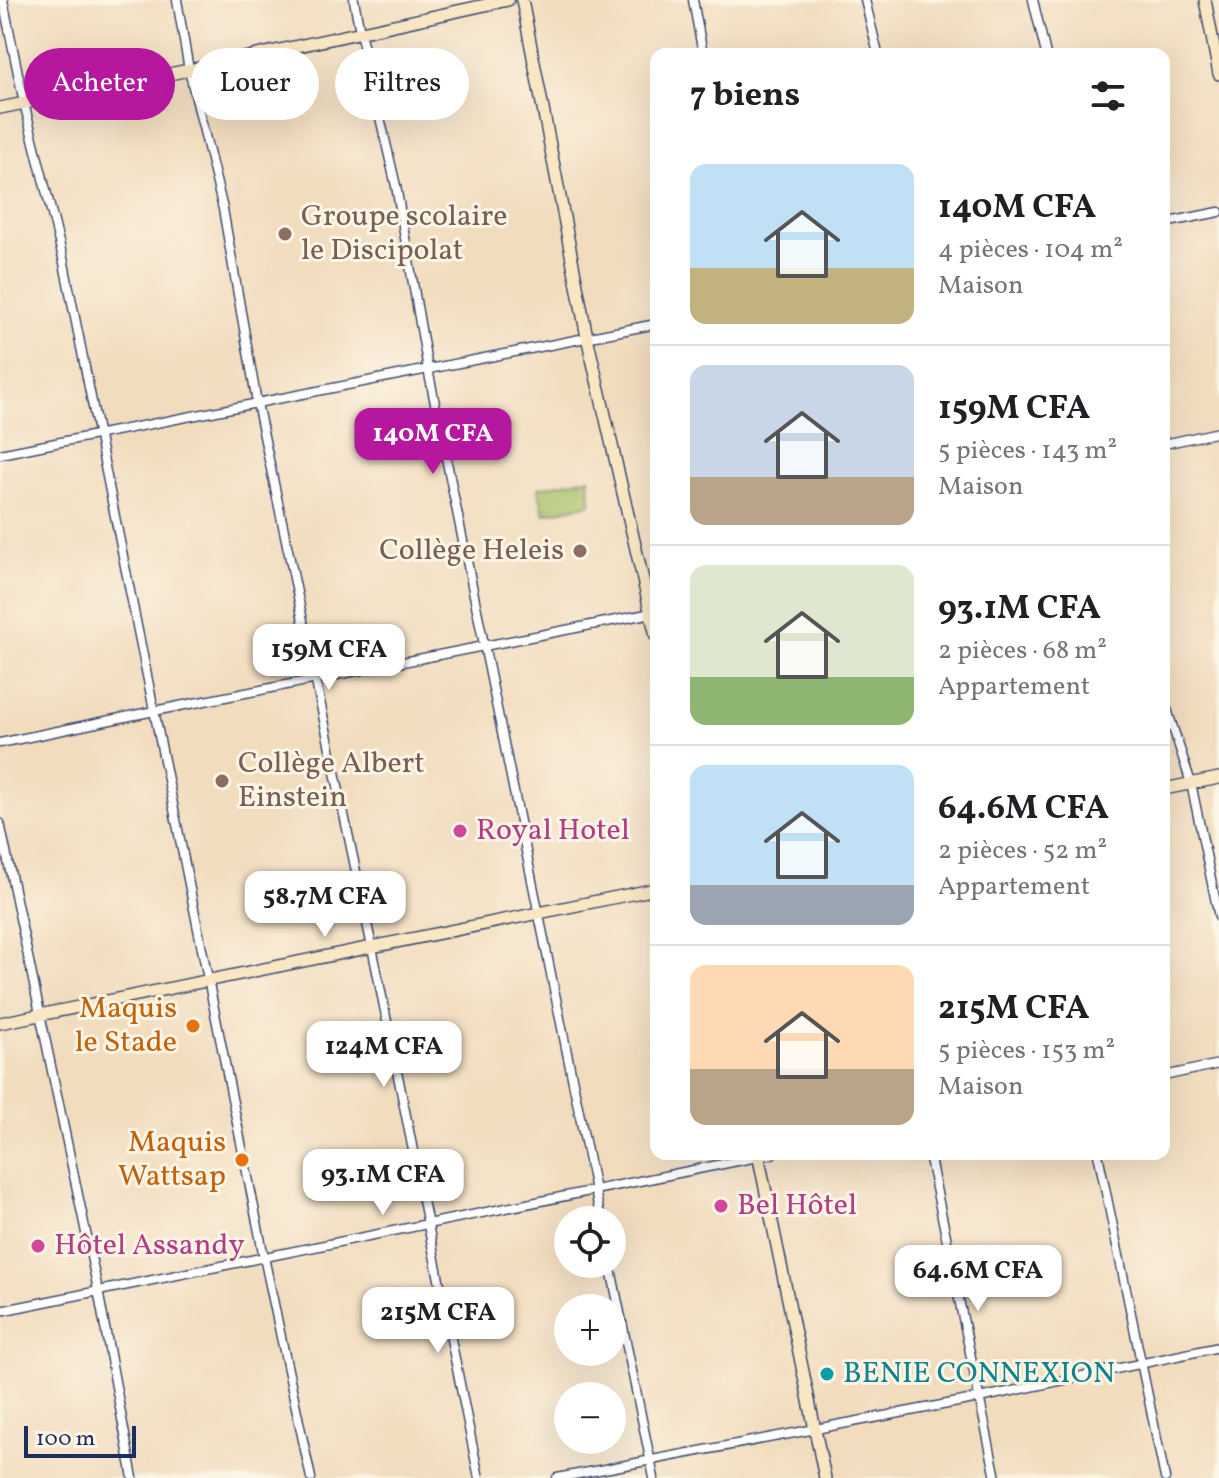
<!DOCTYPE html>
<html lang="fr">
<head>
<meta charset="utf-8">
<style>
	body { margin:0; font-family:Vollkorn,serif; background:#f6f6f6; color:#202124; height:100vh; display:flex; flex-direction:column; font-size:30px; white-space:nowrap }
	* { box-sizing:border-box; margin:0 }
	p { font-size:26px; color:#757577 }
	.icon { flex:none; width:44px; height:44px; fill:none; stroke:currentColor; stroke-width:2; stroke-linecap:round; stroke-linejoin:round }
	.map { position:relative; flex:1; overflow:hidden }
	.details { position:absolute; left:650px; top:48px; width:520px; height:1112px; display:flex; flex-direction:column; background:#fff; border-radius:16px; box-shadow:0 8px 32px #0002 }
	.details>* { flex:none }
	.banner { position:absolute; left:24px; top:48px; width:506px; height:72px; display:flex; gap:16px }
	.fabs { position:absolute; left:554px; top:1206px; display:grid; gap:16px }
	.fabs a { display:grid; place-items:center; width:72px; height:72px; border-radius:50%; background:#fff; box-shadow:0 8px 32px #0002; font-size:40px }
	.scale { position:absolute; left:24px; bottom:20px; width:112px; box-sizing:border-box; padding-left:8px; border:4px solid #1b2f5e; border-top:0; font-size:22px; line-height:28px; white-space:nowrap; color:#1b2f5e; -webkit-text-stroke:6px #fcf5e5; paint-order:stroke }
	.price { position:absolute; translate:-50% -68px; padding:0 18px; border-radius:16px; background:#fff; color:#222; font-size:26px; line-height:52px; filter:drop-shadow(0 2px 4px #0008) }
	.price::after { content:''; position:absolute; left:50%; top:48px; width:24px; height:18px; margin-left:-12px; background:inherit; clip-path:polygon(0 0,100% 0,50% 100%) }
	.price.current { background:#b5179e; color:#fff }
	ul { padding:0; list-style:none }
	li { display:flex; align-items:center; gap:24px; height:200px; padding:0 40px }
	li+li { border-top:2px solid #e0e0e0 }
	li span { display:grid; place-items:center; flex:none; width:224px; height:160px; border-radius:16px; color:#555 }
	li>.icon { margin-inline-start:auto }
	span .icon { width:96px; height:96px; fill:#fffc; stroke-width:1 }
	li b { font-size:34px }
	h2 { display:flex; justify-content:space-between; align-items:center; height:96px; padding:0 40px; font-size:34px }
	.pill { padding:0 28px; border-radius:36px; background:#fff; box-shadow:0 8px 32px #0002; font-size:28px; line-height:72px }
	.pill.current { background:#b5179e; color:#fff }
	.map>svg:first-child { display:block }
</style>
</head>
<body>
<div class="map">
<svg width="1219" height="1478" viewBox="0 0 1219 1478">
	<rect width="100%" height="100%" fill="#fcf5e5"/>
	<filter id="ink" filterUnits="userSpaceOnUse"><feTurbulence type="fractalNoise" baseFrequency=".0125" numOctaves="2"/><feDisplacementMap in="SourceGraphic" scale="16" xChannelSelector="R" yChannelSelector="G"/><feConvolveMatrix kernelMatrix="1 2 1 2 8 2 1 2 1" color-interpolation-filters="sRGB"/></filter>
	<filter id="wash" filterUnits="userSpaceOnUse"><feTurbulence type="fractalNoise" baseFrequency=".006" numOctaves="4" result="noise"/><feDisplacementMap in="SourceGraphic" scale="32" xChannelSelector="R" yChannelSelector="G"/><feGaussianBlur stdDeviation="1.8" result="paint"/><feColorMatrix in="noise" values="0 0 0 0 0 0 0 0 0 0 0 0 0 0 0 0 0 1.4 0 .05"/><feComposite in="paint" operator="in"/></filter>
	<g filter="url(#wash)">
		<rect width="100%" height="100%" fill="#f2dcbe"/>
		<path fill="#a7c066" stroke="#617862" stroke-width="2" d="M589,478L590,504L544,514L538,488Z"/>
	</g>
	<g filter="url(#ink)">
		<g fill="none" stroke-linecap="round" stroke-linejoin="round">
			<defs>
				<path id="street" d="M3,0L24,103L63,258L264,1257L311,1478
					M177,0L189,70L223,209L257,403L372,947L479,1478
					M354,0L360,32L396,186L428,369L601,1220
					M693,0L703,54
					M865,0L878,54
					M1033,0L1046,54
					M1164,223L1219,212
					M1164,444L1219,432
					M0,454L656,324
					M1164,700L1191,783L1219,917
					M0,743L154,711L652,613
					M0,823L98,1290L133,1478
					M1164,1076L1219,1064
					M929,1154L996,1478
					M1098,1154L1165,1478
					M610,1264L654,1478
					M0,1311L772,1154
					M557,1478L979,1398L1219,1347"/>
				<path id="secondary" d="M522,0L587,337L656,636
					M1205,0L1219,74
					M0,108L189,70L508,0
					M1164,789L1219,778
					M0,1023L656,889
					M758,1154L825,1478"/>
			</defs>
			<use href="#street" stroke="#3b496c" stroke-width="11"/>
			<use href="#secondary" stroke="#3b496c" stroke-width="14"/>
			<use href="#street" stroke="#fff" stroke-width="8"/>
			<use href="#secondary" stroke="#f9e7c3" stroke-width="11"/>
		</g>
	</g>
	<g fill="#8d6e63" stroke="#fcf5e5" stroke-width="3">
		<circle cx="285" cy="234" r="8"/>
		<circle cx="580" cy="551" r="8"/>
		<circle cx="222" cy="781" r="8"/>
	</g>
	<g fill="#d1479c" stroke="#fcf5e5" stroke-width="3">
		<circle cx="460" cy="831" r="8"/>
		<circle cx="721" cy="1206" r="8"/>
		<circle cx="38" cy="1246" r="8"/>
	</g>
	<g fill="#e8710a" stroke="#fcf5e5" stroke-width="3">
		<circle cx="193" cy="1026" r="8"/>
		<circle cx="242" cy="1160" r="8"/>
	</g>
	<circle fill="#0f9aa8" stroke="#fcf5e5" stroke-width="3" cx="827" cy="1374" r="8"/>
	<g text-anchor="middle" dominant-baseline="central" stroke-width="6" stroke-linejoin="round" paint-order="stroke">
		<g font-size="30" fill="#785e54" stroke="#fcf5e5" text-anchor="start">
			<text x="301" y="217">Groupe scolaire<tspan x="301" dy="34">le Discipolat</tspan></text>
			<text x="564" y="551" text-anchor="end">Collège Heleis</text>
			<text x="238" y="764">Collège Albert<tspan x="238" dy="34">Einstein</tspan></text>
		</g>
		<g font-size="30" fill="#b23c85" stroke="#fcf5e5" text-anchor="start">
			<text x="476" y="831">Royal Hotel</text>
			<text x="737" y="1206">Bel Hôtel</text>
			<text x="54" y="1246">Hôtel Assandy</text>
		</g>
		<g font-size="30" fill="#c56008" stroke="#fcf5e5" text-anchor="end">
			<text x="177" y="1009">Maquis<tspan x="177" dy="34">le Stade</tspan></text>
			<text x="226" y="1143">Maquis<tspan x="226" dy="34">Wattsap</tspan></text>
		</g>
		<g font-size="30" fill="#0d838f" stroke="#fcf5e5" text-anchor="start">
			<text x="843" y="1374">BENIE CONNEXION</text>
		</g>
	</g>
</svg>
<div class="fabs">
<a><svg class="icon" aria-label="locate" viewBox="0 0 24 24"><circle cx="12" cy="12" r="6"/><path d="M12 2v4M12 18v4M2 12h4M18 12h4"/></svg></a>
<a>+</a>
<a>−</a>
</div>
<div class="scale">100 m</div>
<b class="price current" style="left:433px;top:476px">140M CFA</b>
<b class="price" style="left:329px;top:692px">159M CFA</b>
<b class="price" style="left:325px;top:939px">58.7M CFA</b>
<b class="price" style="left:384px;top:1089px">124M CFA</b>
<b class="price" style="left:383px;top:1217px">93.1M CFA</b>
<b class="price" style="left:978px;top:1313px">64.6M CFA</b>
<b class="price" style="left:438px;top:1355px">215M CFA</b>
<div class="banner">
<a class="pill current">Acheter</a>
<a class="pill">Louer</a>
<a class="pill">Filtres</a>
</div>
<section class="details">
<h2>7 biens<svg class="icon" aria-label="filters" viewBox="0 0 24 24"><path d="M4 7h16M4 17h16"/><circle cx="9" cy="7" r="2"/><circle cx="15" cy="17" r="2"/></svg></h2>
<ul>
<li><span style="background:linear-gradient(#bfe0f5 65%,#c2b280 0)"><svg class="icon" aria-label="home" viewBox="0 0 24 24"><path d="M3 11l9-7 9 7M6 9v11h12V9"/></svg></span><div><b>140M CFA</b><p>4 pièces · 104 m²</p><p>Maison</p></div></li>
<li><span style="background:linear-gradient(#c9d6e8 70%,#b9a48a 0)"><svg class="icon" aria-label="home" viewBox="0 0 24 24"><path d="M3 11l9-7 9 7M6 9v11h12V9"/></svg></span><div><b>159M CFA</b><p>5 pièces · 143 m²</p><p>Maison</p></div></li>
<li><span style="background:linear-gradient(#dfe7d0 70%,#8fb573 0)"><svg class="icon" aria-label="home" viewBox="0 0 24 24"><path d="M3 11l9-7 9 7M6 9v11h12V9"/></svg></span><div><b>93.1M CFA</b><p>2 pièces · 68 m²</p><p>Appartement</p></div></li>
<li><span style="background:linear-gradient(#bfe0f5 75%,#9aa5b1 0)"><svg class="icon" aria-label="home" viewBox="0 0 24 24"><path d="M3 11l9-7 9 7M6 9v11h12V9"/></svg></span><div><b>64.6M CFA</b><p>2 pièces · 52 m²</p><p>Appartement</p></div></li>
<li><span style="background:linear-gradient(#ffd9b3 65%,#b9a48a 0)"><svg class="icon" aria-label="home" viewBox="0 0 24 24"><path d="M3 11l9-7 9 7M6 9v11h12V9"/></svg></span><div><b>215M CFA</b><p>5 pièces · 153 m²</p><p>Maison</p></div></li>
</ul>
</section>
</div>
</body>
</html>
